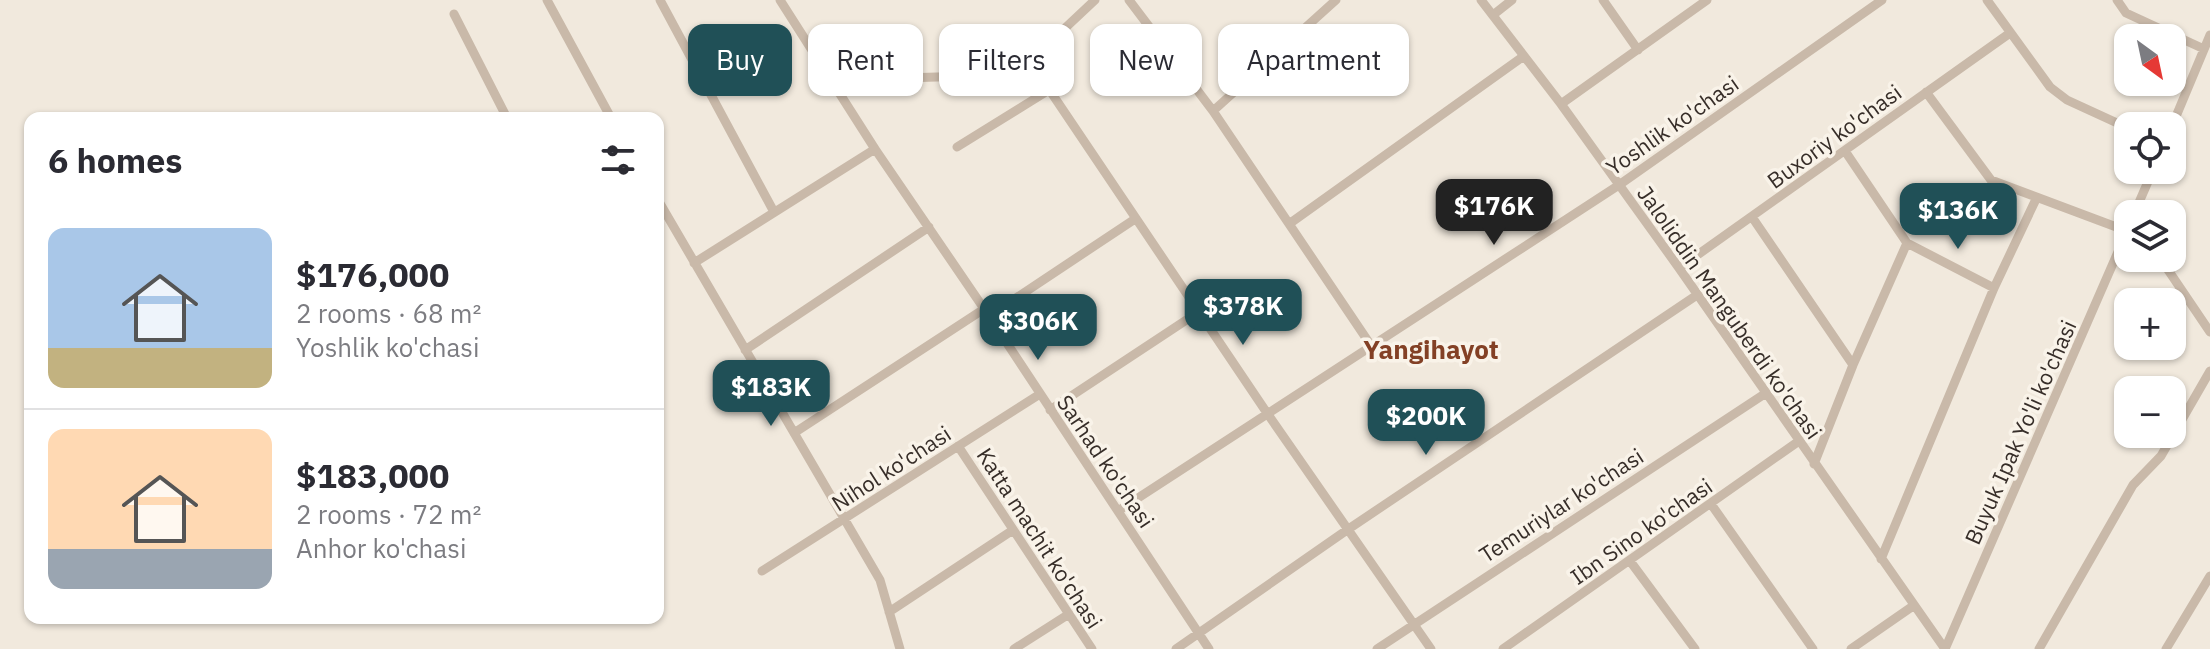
<!DOCTYPE html>
<html lang="en">
<head>
<meta charset="utf-8">
<style>
	body { margin:0; font-family:"IBM Plex Sans",sans-serif; background:#f2f2f3; color:#2b2b33; height:100vh; display:flex; flex-direction:column; font-size:30px; white-space:nowrap }
	* { box-sizing:border-box; margin:0 }
	p { font-size:26px; color:#7c7c81 }
	.icon { flex:none; width:44px; height:44px; fill:none; stroke:currentColor; stroke-width:2; stroke-linecap:round; stroke-linejoin:round }
	.map { position:relative; flex:1; overflow:hidden }
	.sheet { position:absolute; left:24px; top:112px; width:640px; height:512px; display:flex; flex-direction:column; background:#fff; border-radius:16px; box-shadow:0 2px 6px #0004 }
	.sheet>* { flex:none }
	.banner { position:absolute; left:688px; top:24px; width:760px; height:72px; display:flex; gap:16px }
	.needle { width:52px; rotate:147deg }
	.fabs { position:absolute; left:2114px; top:24px; display:grid; gap:16px }
	.fabs a { display:grid; place-items:center; width:72px; height:72px; border-radius:16px; background:#fff; box-shadow:0 2px 6px #0004; font-size:40px }
	.price { position:absolute; translate:-50% -68px; padding:0 18px; border-radius:16px; background:#205057; color:#fff; font-size:26px; line-height:52px; filter:drop-shadow(0 2px 4px #0008) }
	.price::after { content:''; position:absolute; left:50%; top:48px; width:24px; height:18px; margin-left:-12px; background:inherit; clip-path:polygon(0 0,100% 0,50% 100%) }
	.price.current { background:#222; color:#fff }
	ul { padding:0; list-style:none }
	li { display:flex; align-items:center; gap:24px; height:200px; padding:0 24px }
	li+li { border-top:2px solid #e1e1e2 }
	li span { display:grid; place-items:center; flex:none; width:224px; height:160px; border-radius:16px; color:#555 }
	li>.icon { margin-inline-start:auto }
	span .icon { width:96px; height:96px; fill:#fffc; stroke-width:1 }
	li b { font-size:34px }
	h2 { display:flex; justify-content:space-between; align-items:center; height:96px; padding:0 24px; font-size:34px }
	.tag { padding:0 28px; border-radius:16px; background:#fff; box-shadow:0 2px 6px #0004; font-size:28px; line-height:72px }
	.tag.current { background:#205057; color:#fff }
	.map>svg:first-child { display:block }
</style>
</head>
<body>
<div class="map">
<svg width="2210" height="649" viewBox="0 0 2210 649">
	<rect width="100%" height="100%" fill="#f1e9dd"/>
	<g fill="none" stroke-linecap="round" stroke-linejoin="round">
		<path stroke="#c9b9a9" stroke-width="9" d="M547,0L611,118
			M660,0L774,212
			M780,0L875,149L989,316L1209,649
			M1129,0L1213,111L1372,347
			M1481,0L1561,104L1679,268L1945,649
			M1603,0L1638,50
			M1987,0L2050,87L2067,100L2128,128
			M2117,0L2126,13L2204,49
			M454,14L507,118
			M1493,15L1512,0
			M1030,61L1267,413L1431,649
			M1926,92L1991,180L2127,231
			M839,93L851,84L869,79L1005,75L1030,61L1095,0
			M1561,104L1707,0
			M1213,111L1336,0
			M2172,126L2210,35
			M957,147L1049,90
			M658,200L880,580L900,649
			M2134,214L2153,170
			M1752,217L1853,365
			M1289,224L1524,56
			M1907,243L1994,288
			M2160,258L2210,332
			M694,263L875,149
			M1679,268L2010,33
			M989,316L1135,219
			M745,350L929,227
			M1050,410L1200,311
			M794,433L984,309
			M958,446L1092,649
			M1814,464L1853,365L1907,243L1845,151
			M1711,504L1813,649
			M1118,511L1619,185L1882,0
			M1881,559L1994,288L2037,197
			M1630,561L1695,649
			M762,571L1040,394
			M889,612L1013,530
			M1014,649L1069,614
			M1176,649L1347,530L1697,295
			M1377,649L1766,393
			M1503,649L1799,441
			M1851,649L1913,606
			M1945,649L2128,229
			M2039,649L2133,485L2161,456L2210,371
			M2166,649L2210,576"/>
	</g>
	<g text-anchor="middle" dominant-baseline="central" stroke-width="7" stroke-linejoin="round" paint-order="stroke">
		<g font-size="22" fill="#372e29" stroke="#f9f3e9">
			<text transform="translate(1672 125) rotate(-35)">Yoshlik ko'chasi</text>
			<text transform="translate(1834 136) rotate(-36)">Buxoriy ko'chasi</text>
			<text transform="translate(1730 312) rotate(55)">Jaloliddin Manguberdi ko'chasi</text>
			<text transform="translate(2020 432) rotate(-66)">Buyuk Ipak Yo'li ko'chasi</text>
			<text transform="translate(1106 461) rotate(56)">Sarhad ko'chasi</text>
			<text transform="translate(891 468) rotate(-33)">Nihol ko'chasi</text>
			<text transform="translate(1561 505) rotate(-33)">Temuriylar ko'chasi</text>
			<text transform="translate(1641 531) rotate(-35)">Ibn Sino ko'chasi</text>
			<text transform="translate(1040 538) rotate(57)">Katta machit ko'chasi</text>
		</g>
		<g font-size="26" font-weight="bold" fill="#834025" stroke="#f9f3e9">
			<text x="1431" y="349">Yangihayot</text>
		</g>
	</g>
</svg>
<div class="fabs">
<a><svg class="needle" viewBox="-14 -14 28 28"><path d="M0-13l5 13h-10z" fill="#e53935"/><path d="M0 13l5-13h-10z" fill="#7c7c81"/></svg></a>
<a><svg class="icon" aria-label="locate" viewBox="0 0 24 24"><circle cx="12" cy="12" r="6"/><path d="M12 2v4M12 18v4M2 12h4M18 12h4"/></svg></a>
<a><svg class="icon" aria-label="layers" viewBox="0 0 24 24"><path d="M12 4l9 5-9 5-9-5zM3 14l9 5 9-5"/></svg></a>
<a>+</a>
<a>−</a>
</div>
<b class="price current" style="left:1494px;top:247px">$176K</b>
<b class="price" style="left:1958px;top:251px">$136K</b>
<b class="price" style="left:1243px;top:347px">$378K</b>
<b class="price" style="left:1038px;top:362px">$306K</b>
<b class="price" style="left:771px;top:428px">$183K</b>
<b class="price" style="left:1426px;top:457px">$200K</b>
<div class="banner">
<a class="tag current">Buy</a>
<a class="tag">Rent</a>
<a class="tag">Filters</a>
<a class="tag">New</a>
<a class="tag">Apartment</a>
</div>
<section class="sheet">
<h2>6 homes<svg class="icon" aria-label="filters" viewBox="0 0 24 24"><path d="M4 7h16M4 17h16"/><circle cx="9" cy="7" r="2"/><circle cx="15" cy="17" r="2"/></svg></h2>
<ul>
<li><span style="background:linear-gradient(#a9c7e8 75%,#c2b280 0)"><svg class="icon" aria-label="home" viewBox="0 0 24 24"><path d="M3 11l9-7 9 7M6 9v11h12V9"/></svg></span><div><b>$176,000</b><p>2 rooms · 68 m²</p><p>Yoshlik ko'chasi</p></div></li>
<li><span style="background:linear-gradient(#ffd9b3 75%,#9aa5b1 0)"><svg class="icon" aria-label="home" viewBox="0 0 24 24"><path d="M3 11l9-7 9 7M6 9v11h12V9"/></svg></span><div><b>$183,000</b><p>2 rooms · 72 m²</p><p>Anhor ko'chasi</p></div></li>
</ul>
</section>
</div>
</body>
</html>
